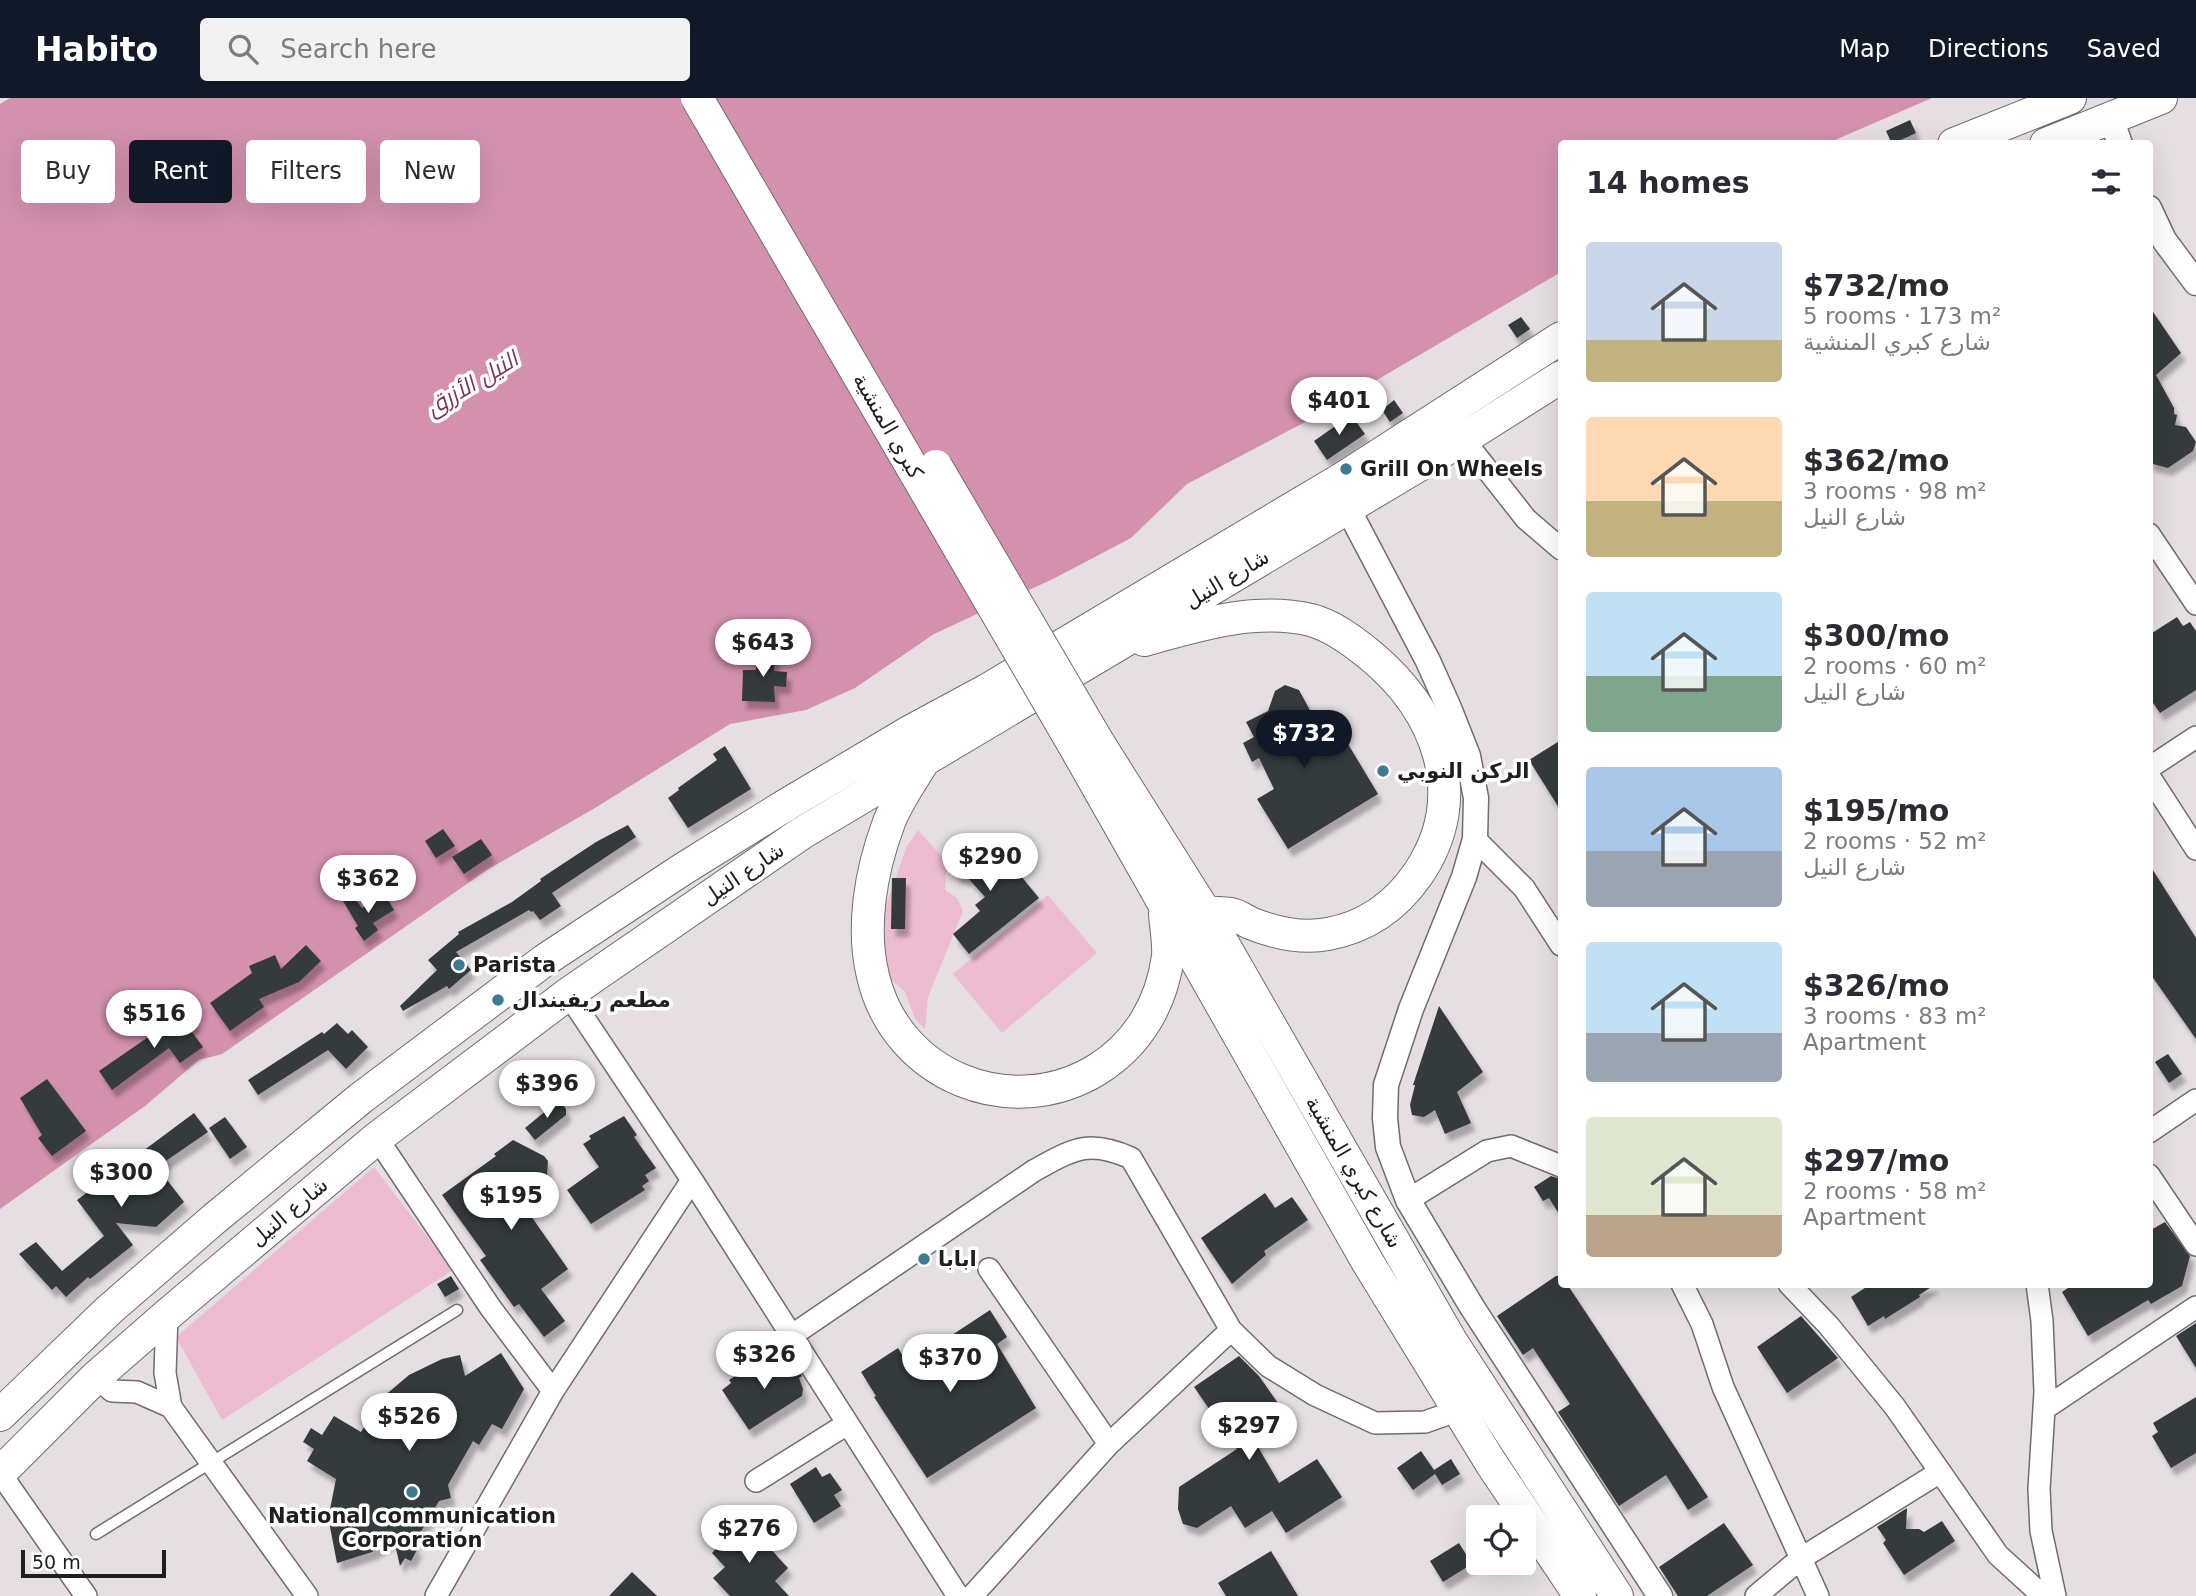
<!DOCTYPE html>
<html lang="en">
<head>
<meta charset="utf-8">
<style>
	body { margin:0; font-family:"DejaVu Sans",Cairo,sans-serif; background:#f2f2f3; color:#2b2b33; height:100vh; display:flex; flex-direction:column; font-size:26px; white-space:nowrap }
	* { box-sizing:border-box; margin:0 }
	p { font-size:23px; color:#7c7c81 }
	.icon { flex:none; width:38px; height:38px; fill:none; stroke:currentColor; stroke-width:2; stroke-linecap:round; stroke-linejoin:round }
	.map { position:relative; flex:1; overflow:hidden }
	.drawer { position:absolute; left:1558px; top:42px; width:595px; height:1148px; display:flex; flex-direction:column; background:#fff; border-radius:7px; box-shadow:0 7px 28px #0002 }
	.drawer>* { flex:none }
	.guide { position:absolute; left:21px; top:42px; width:665px; height:63px; display:flex; gap:14px }
	.fabs { position:absolute; left:1466px; top:1407px; display:grid; gap:14px }
	.fabs a { display:grid; place-items:center; width:70px; height:70px; border-radius:7px; background:#fff; box-shadow:0 7px 28px #0002; font-size:35px }
	.scale { position:absolute; left:21px; bottom:18px; width:145px; box-sizing:border-box; padding-left:7px; border:4px solid #1f1d1e; border-top:0; font-size:19px; line-height:24px; white-space:nowrap; color:#1f1d1e; -webkit-text-stroke:5px #fff; paint-order:stroke }
	.price { position:absolute; translate:-50% -60px; padding:0 16px; border-radius:24px; background:#fff; color:#222; font-size:23px; line-height:46px; filter:drop-shadow(0 2px 4px #0008) }
	.price::after { content:''; position:absolute; left:50%; top:42px; width:21px; height:16px; margin-left:-10px; background:inherit; clip-path:polygon(0 0,100% 0,50% 100%) }
	.price.selected { background:#111827; color:#fff }
	ul { padding:0; list-style:none }
	li { display:flex; align-items:center; gap:21px; height:175px; padding:0 28px }
	li span { display:grid; place-items:center; flex:none; width:196px; height:140px; border-radius:7px; color:#555 }
	li>.icon { margin-inline-start:auto }
	span .icon { width:84px; height:84px; fill:#fffc; stroke-width:1 }
	li b { font-size:30px }
	h2 { display:flex; justify-content:space-between; align-items:center; height:84px; padding:0 28px; font-size:30px }
	.pill { padding:0 24px; border-radius:7px; background:#fff; box-shadow:0 7px 28px #0002; font-size:24px; line-height:63px }
	.pill.selected { background:#111827; color:#fff }
	header { display:flex; align-items:center; gap:42px; box-sizing:border-box; height:98px; padding:0 35px; background:#111827; color:#fff }
	header strong { font-size:33px }
	nav { display:flex; gap:38px; margin-inline-start:auto; font-size:24px }
	.search { width:490px; height:63px; background:#f2f2f3; display:flex; align-items:center; gap:18px; box-sizing:border-box; padding:0 24px; border-radius:7px; color:#7c7c81; font-size:26px }
	.map>svg:first-child { display:block }
</style>
</head>
<body>
<header>
<strong>Habito</strong>
<div class="search"><svg class="icon" aria-label="search" viewBox="0 0 24 24"><circle cx="10" cy="10" r="6"/><path d="M15 15l6 6"/></svg>Search here</div>
<nav><a>Map</a><a>Directions</a><a>Saved</a></nav>
</header>
<div class="map">
<svg width="2196" height="1498" viewBox="0 0 2196 1498">
	<defs>
		<filter id="shadow"><feDropShadow dx="4.5" dy="8" stdDeviation="2" flood-color="#0004"/></filter>
	</defs>
	<rect width="100%" height="100%" fill="#e5dfe1"/>
	<path fill="#eebcd0" d="M918,732L947,764L945,792L957,800L963,813L928,899L925,931L915,921L905,894L885,876V810L907,748Z
		M1048,797L1097,855L1002,935L953,876Z
		M374,1069L453,1172L222,1322L176,1239Z"/>
	<path fill="#d391ae" d="M10,0H1932L1828,45L1561,46V174L1307,323L1187,386L1131,440L1055,480L934,536L855,590L806,612L730,626L595,710L487,772L222,956L199,962L145,1008L0,1111V6Z"/>
	<path fill="#353a3c" filter="url(#shadow)" d="M1910,22L1916,35L1892,46L1886,33Z
		M2149,208L2181,255L2156,277L2174,310V316L2177,317L2175,327L2186,329L2196,344L2193,353L2168,370L2149,365Z
		M1521,219L1530,231L1517,240L1508,227Z
		M1394,302L1403,315L1390,324L1382,312Z
		M1351,317L1365,336L1327,362L1314,343Z
		M2177,519L2183,528L2190,524L2196,533V592L2160,615L2149,599V537Z
		M756,552H775L774,573L787,574L786,589L774,588L775,604L742,603L743,572H756Z
		M1285,587L1299,592L1333,655L1348,646L1378,696L1288,751L1257,701L1274,691L1259,660L1252,664L1243,645L1254,639L1246,624L1268,613L1275,593Z
		M1561,642V713L1529,662Z
		M725,648L751,691L688,730L668,700L679,692L678,690L717,662L713,656Z
		M628,727L636,739L552,795L561,808L540,822L533,813L531,814L529,812L456,854L471,872L449,891L447,888L403,913L400,908L437,872L428,862L459,836L458,834L512,804L541,783L540,781L549,775L596,744Z
		M443,731L455,748L436,760L425,743Z
		M982,740L1012,776L1016,772L1039,800L969,856L953,836L980,813L975,807L985,799L968,780L958,778L951,768V754L965,749L970,750Z
		M481,741L492,757L464,776L452,759Z
		M2149,766L2196,840V941L2149,874Z
		M892,780H906L905,831H891Z
		M352,797L362,810L385,797L394,812L373,825L378,832L364,843L355,830L358,828L343,803Z
		M306,847L321,863L299,884L259,901L264,909L230,933L210,905L252,875L249,868L275,857L281,871Z
		M1439,908L1483,974L1457,994L1471,1025L1445,1036L1435,1012L1424,1019L1412,1017L1410,1007L1415,987H1413Z
		M186,913L196,926L189,930L203,949L180,965L169,950L112,992L99,973Z
		M337,925L348,936L352,932L368,949L346,971L328,952L258,997L248,982L322,934L324,936Z
		M2168,956L2182,976L2169,985L2155,964Z
		M47,981L86,1033L52,1058L38,1040L42,1037L20,1000Z
		M559,1002L566,1011V1017L535,1042L525,1030Z
		M194,1015L208,1034L157,1069L184,1104L156,1129L116,1125L133,1147L90,1181L88,1179L66,1199L56,1188L52,1192L19,1156L36,1144L62,1173L104,1138L77,1102Z
		M624,1018L637,1037L634,1039L656,1070L645,1077L649,1083L642,1088L645,1092L591,1126L567,1092L599,1069L583,1046L591,1041L589,1038Z
		M225,1019L247,1049L230,1061L209,1030Z
		M513,1042L544,1058L548,1063L547,1077L538,1080L503,1078L568,1171L541,1191L565,1223L544,1239L519,1206L514,1209L480,1162L486,1158L442,1097L496,1058L494,1056Z
		M1551,1078L1561,1081V1119L1549,1100L1543,1103L1534,1089Z
		M1265,1095L1275,1110L1292,1099L1308,1122L1264,1153L1266,1157L1232,1186L1201,1140Z
		M2165,1124L2190,1158L2182,1188L2151,1206L2148,1202L2088,1238L2062,1194L2074,1186H2149V1133Z
		M451,1178L459,1191L445,1199L437,1186Z
		M1556,1178H1561V1186H1567L1708,1399L1688,1412L1666,1377L1619,1408L1558,1314L1570,1306L1533,1250L1523,1257L1497,1218Z
		M1871,1186H1936L1919,1197L1920,1199L1885,1221L1884,1218L1868,1228L1851,1199Z
		M990,1212L1007,1239L997,1246L1036,1310L927,1380L874,1299L876,1298L861,1274L898,1250L908,1266Z
		M1801,1218L1838,1260L1787,1295L1757,1249Z
		M2196,1225V1270L2176,1238Z
		M501,1255L524,1291L502,1331L492,1326L479,1347L473,1343L448,1387L451,1400L439,1403L413,1447L418,1450L411,1463L405,1460L400,1468L394,1442L372,1454L337,1465L330,1429V1411L336,1381L307,1363L314,1351L303,1344L311,1330L322,1337L334,1318L361,1334L383,1299L409,1277L442,1261L460,1257L465,1278Z
		M789,1258L802,1278L799,1280L803,1291L802,1298L749,1332L722,1292L731,1285L729,1282L750,1268L752,1272L761,1266L779,1265Z
		M1239,1258L1259,1278L1280,1308L1247,1330L1279,1385L1317,1361L1342,1399L1286,1435L1272,1413L1245,1430L1231,1408L1197,1430L1183,1426L1178,1411L1179,1389L1237,1351L1194,1289Z
		M2196,1299V1355L2171,1370L2152,1338L2158,1334L2153,1325Z
		M1421,1353L1434,1372L1451,1361L1460,1376L1442,1387L1435,1376L1413,1392L1397,1370Z
		M816,1369L822,1379L830,1375L842,1392L834,1397L841,1408L814,1425L790,1386Z
		M1907,1410L1906,1431H1919L1924,1434L1942,1423L1955,1443L1904,1477L1883,1445L1886,1442L1877,1429Z
		M745,1423L788,1470L775,1483L789,1498H730L713,1480L725,1469L712,1455L738,1426L740,1428Z
		M1724,1425L1753,1467L1707,1498H1678L1659,1469Z
		M1459,1445L1472,1466L1443,1484L1430,1463Z
		M1271,1453L1298,1498H1226L1218,1485Z
		M632,1474L657,1498H609Z"/>
	<g fill="none" stroke-linecap="round" stroke-linejoin="round">
		<defs>
			<path id="service" d="M96,1436L457,1212"/>
			<path id="minor" d="M1463,341L1526,421L1561,451
				M2149,436L2196,506
				M2149,670L2196,639
				M2149,678L2196,751
				M1475,741L1524,790L1561,847
				M568,896L692,1082L958,1498
				M2149,1034L2196,1002
				M377,1040L490,1209L553,1293
				M2149,1077L2196,1147
				M1408,1102L1487,1053L1511,1048L1561,1068
				M989,1171L1109,1346
				M1682,1186L1702,1226L1723,1289L1818,1498
				M1789,1186L1829,1228L1895,1309L1998,1457L2043,1498
				M2037,1186L2042,1223L2045,1294L2039,1391L2041,1433L2055,1498
				M167,1217L165,1275L171,1309L307,1498
				M791,1238L1035,1072C1074,1051 1088,1041 1131,1060L1231,1232
				M96,1279L112,1293L137,1294L171,1309
				M2044,1311L2196,1209
				M0,1375L86,1498
				M756,1383L847,1326
				M436,1498L553,1293L692,1082
				M972,1498L1109,1346L1231,1232L1268,1268L1315,1297L1375,1325L1425,1324L1459,1312
				M1756,1498L1800,1461L1940,1374"/>
			<path id="tertiary" d="M2111,20L2120,46
				M2149,110L2164,142L2196,185
				M1347,409L1428,563L1449,610L1468,658L1476,700L1475,741L1464,779L1411,911L1386,987L1385,1020L1388,1049L1408,1102L1472,1209L1660,1498"/>
			<path id="primary" d="M1954,46L2070,0
				M2046,46L2161,0
				M1144,542C1198,527 1255,509 1311,522C1333,528 1353,543 1370,557C1438,613 1471,698 1418,776C1396,808 1366,829 1328,836C1301,841 1275,835 1250,825C1244,822 1238,817 1231,816C1222,815 1213,815 1205,814
				M1098,644L1205,814L1451,1243L1617,1498
				M1079,656L1367,1163L1491,1365L1580,1498
				M924,662C912,683 896,704 888,727C871,773 861,829 873,878C896,978 1011,1025 1098,971C1138,946 1162,905 1168,858C1169,845 1166,830 1165,816
				M0,1317L109,1212L214,1121L361,1000L545,862L683,771L786,707L911,633L987,592L1345,379L1561,240
				M0,1375L96,1279L167,1217L377,1040L568,896L802,735L1463,341L1561,279"/>
		</defs>
		<use href="#service" stroke="#716c6e" stroke-width="13"/>
		<use href="#minor" stroke="#716c6e" stroke-width="24"/>
		<use href="#tertiary" stroke="#716c6e" stroke-width="27"/>
		<use href="#primary" stroke="#716c6e" stroke-width="34"/>
		<use href="#service" stroke="#fff" stroke-width="10"/>
		<use href="#minor" stroke="#fff" stroke-width="21"/>
		<use href="#tertiary" stroke="#fff" stroke-width="24"/>
		<use href="#primary" stroke="#fff" stroke-width="32"/>
		<defs>
			<path id="primary-bridge" d="M697,0L1079,656
				M936,368L1098,644"/>
		</defs>
		<use href="#primary-bridge" stroke="#716c6e" stroke-width="34" stroke-linecap="butt"/>
		<use href="#primary-bridge" stroke="#fff" stroke-width="32"/>
	</g>
	<g fill="#3e7b92" stroke="#fff" stroke-width="2.5">
		<circle cx="1346" cy="371" r="7"/>
		<circle cx="1383" cy="673" r="7"/>
		<circle cx="459" cy="867" r="7"/>
		<circle cx="498" cy="902" r="7"/>
		<circle cx="924" cy="1161" r="7"/>
		<circle cx="412" cy="1394" r="7"/>
	</g>
	<g text-anchor="middle" dominant-baseline="central" stroke-width="7" stroke-linejoin="round" paint-order="stroke">
		<g font-size="21" fill="#1f1d1e" stroke="#fff">
			<text transform="translate(888 328) rotate(60)">كبري المنشية</text>
			<text transform="translate(1227 481) rotate(-31)">شارع النيل</text>
			<text transform="translate(743 776) rotate(-34)">شارع النيل</text>
			<text transform="translate(1354 1074) rotate(60)">شارع كبري المنشية</text>
			<text transform="translate(289 1114) rotate(-40)">شارع النيل</text>
		</g>
		<g font-size="21" font-weight="bold" fill="#1f1d1e" stroke="#fff" text-anchor="start">
			<text x="1360" y="371">Grill On Wheels</text>
			<text x="1397" y="673">الركن النوبي</text>
			<text x="473" y="867">Parista</text>
			<text x="512" y="902">مطعم ريفيندال</text>
			<text x="938" y="1161">ابابا</text>
			<text x="412" y="1418" text-anchor="middle">National communication<tspan x="412" dy="24">Corporation</tspan></text>
		</g>
		<g font-size="23" font-style="italic" fill="#7e3057" stroke="#fff">
			<text transform="translate(472 285) rotate(-31)">النيل الأزرق</text>
		</g>
	</g>
</svg>
<div class="fabs">
<a><svg class="icon" aria-label="locate" viewBox="0 0 24 24"><circle cx="12" cy="12" r="6"/><path d="M12 2v4M12 18v4M2 12h4M18 12h4"/></svg></a>
</div>
<div class="scale">50 m</div>
<b class="price" style="left:1339px;top:339px">$401</b>
<b class="price" style="left:763px;top:581px">$643</b>
<b class="price selected" style="left:1304px;top:672px">$732</b>
<b class="price" style="left:990px;top:795px">$290</b>
<b class="price" style="left:368px;top:817px">$362</b>
<b class="price" style="left:154px;top:952px">$516</b>
<b class="price" style="left:547px;top:1022px">$396</b>
<b class="price" style="left:121px;top:1111px">$300</b>
<b class="price" style="left:511px;top:1134px">$195</b>
<b class="price" style="left:764px;top:1293px">$326</b>
<b class="price" style="left:950px;top:1296px">$370</b>
<b class="price" style="left:409px;top:1355px">$526</b>
<b class="price" style="left:1249px;top:1364px">$297</b>
<b class="price" style="left:749px;top:1467px">$276</b>
<div class="guide">
<a class="pill">Buy</a>
<a class="pill selected">Rent</a>
<a class="pill">Filters</a>
<a class="pill">New</a>
</div>
<section class="drawer">
<h2>14 homes<svg class="icon" aria-label="filters" viewBox="0 0 24 24"><path d="M4 7h16M4 17h16"/><circle cx="9" cy="7" r="2"/><circle cx="15" cy="17" r="2"/></svg></h2>
<ul>
<li><span style="background:linear-gradient(#c9d6e8 70%,#c2b280 0)"><svg class="icon" aria-label="home" viewBox="0 0 24 24"><path d="M3 11l9-7 9 7M6 9v11h12V9"/></svg></span><div><b>$732/mo</b><p>5 rooms · 173 m²</p><p>شارع كبري المنشية</p></div></li>
<li><span style="background:linear-gradient(#ffd9b3 60%,#c2b280 0)"><svg class="icon" aria-label="home" viewBox="0 0 24 24"><path d="M3 11l9-7 9 7M6 9v11h12V9"/></svg></span><div><b>$362/mo</b><p>3 rooms · 98 m²</p><p>شارع النيل</p></div></li>
<li><span style="background:linear-gradient(#bfe0f5 60%,#7fa58c 0)"><svg class="icon" aria-label="home" viewBox="0 0 24 24"><path d="M3 11l9-7 9 7M6 9v11h12V9"/></svg></span><div><b>$300/mo</b><p>2 rooms · 60 m²</p><p>شارع النيل</p></div></li>
<li><span style="background:linear-gradient(#a9c7e8 60%,#9aa5b1 0)"><svg class="icon" aria-label="home" viewBox="0 0 24 24"><path d="M3 11l9-7 9 7M6 9v11h12V9"/></svg></span><div><b>$195/mo</b><p>2 rooms · 52 m²</p><p>شارع النيل</p></div></li>
<li><span style="background:linear-gradient(#bfe0f5 65%,#9aa5b1 0)"><svg class="icon" aria-label="home" viewBox="0 0 24 24"><path d="M3 11l9-7 9 7M6 9v11h12V9"/></svg></span><div><b>$326/mo</b><p>3 rooms · 83 m²</p><p>Apartment</p></div></li>
<li><span style="background:linear-gradient(#dfe7d0 70%,#b9a48a 0)"><svg class="icon" aria-label="home" viewBox="0 0 24 24"><path d="M3 11l9-7 9 7M6 9v11h12V9"/></svg></span><div><b>$297/mo</b><p>2 rooms · 58 m²</p><p>Apartment</p></div></li>
</ul>
</section>
</div>
</body>
</html>
